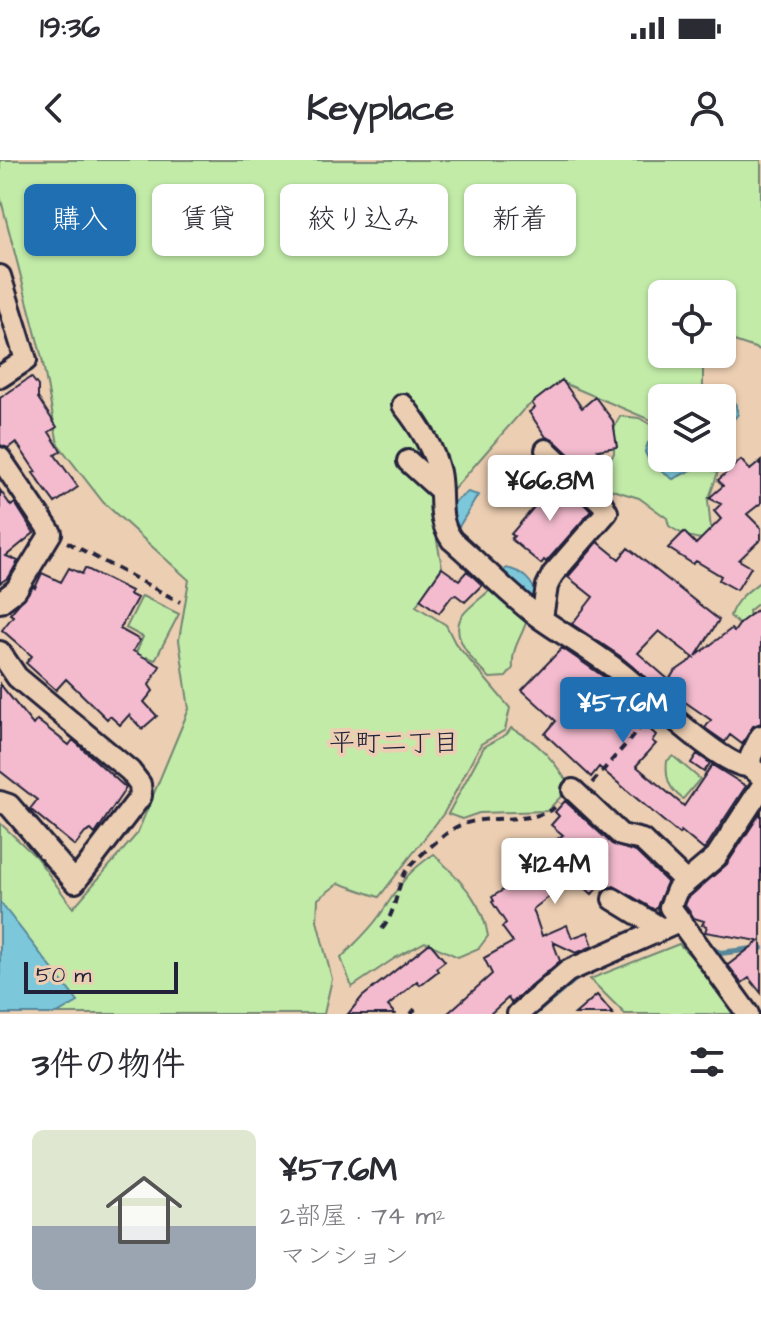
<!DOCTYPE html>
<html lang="ja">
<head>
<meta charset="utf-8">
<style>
	body { margin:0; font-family:"Architects Daughter","Klee One",sans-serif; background:#f7f7f7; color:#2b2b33; height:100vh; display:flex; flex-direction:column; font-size:30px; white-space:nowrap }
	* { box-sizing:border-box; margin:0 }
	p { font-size:26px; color:#7c7c81 }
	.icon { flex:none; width:44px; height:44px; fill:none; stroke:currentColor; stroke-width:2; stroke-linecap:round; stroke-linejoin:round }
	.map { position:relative; height:854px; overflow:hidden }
	.side { display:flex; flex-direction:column; background:#fff; flex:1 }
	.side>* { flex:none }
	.banner { position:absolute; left:24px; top:24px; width:714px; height:72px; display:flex; gap:16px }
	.tools { position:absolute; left:648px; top:120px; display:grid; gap:16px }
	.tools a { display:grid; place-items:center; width:88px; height:88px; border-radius:12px; background:#fff; box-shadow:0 2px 6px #0004; font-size:40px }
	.scale { position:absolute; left:24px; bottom:20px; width:154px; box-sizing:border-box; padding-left:8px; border:4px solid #22223b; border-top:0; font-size:22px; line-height:28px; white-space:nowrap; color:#22223b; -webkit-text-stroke:6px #ecceb2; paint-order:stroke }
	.price { position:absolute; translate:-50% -68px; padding:0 18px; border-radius:8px; background:#fff; color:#222; font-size:26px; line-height:52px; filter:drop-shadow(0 2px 4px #0008) }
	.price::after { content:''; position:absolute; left:50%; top:48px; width:24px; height:18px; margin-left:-12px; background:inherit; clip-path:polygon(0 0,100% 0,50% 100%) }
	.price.active { background:#1f6fb2; color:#fff }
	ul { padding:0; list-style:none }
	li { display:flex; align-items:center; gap:24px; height:200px; padding:0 32px }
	li span { display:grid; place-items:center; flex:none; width:224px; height:160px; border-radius:12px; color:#555 }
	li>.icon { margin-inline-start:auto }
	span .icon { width:96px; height:96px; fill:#fffc; stroke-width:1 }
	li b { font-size:34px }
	h2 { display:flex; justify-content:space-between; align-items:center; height:96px; padding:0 32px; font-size:34px }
	.pill { padding:0 28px; border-radius:12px; background:#fff; box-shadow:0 2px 6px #0004; font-size:28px; line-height:72px }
	.pill.active { background:#1f6fb2; color:#fff }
	.status { display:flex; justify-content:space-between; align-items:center; height:56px; padding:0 40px; background:#fff; direction:ltr }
	.status svg { height:22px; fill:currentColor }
	header { display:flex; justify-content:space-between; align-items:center; height:104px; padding:0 32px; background:#fff; font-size:36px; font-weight:700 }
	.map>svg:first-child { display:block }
</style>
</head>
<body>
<div class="status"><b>19:36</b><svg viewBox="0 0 49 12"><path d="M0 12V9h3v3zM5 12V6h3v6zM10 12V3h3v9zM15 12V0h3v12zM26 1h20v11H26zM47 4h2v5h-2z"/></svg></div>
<header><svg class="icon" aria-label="back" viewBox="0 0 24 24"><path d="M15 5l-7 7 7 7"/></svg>Keyplace<svg class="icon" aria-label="person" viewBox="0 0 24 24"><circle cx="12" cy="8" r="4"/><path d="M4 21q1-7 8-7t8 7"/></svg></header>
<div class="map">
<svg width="761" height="854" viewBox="0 0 761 854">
	<rect width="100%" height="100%" fill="#ecceb2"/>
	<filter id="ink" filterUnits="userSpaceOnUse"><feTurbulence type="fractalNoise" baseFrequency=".0125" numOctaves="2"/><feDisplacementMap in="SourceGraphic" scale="16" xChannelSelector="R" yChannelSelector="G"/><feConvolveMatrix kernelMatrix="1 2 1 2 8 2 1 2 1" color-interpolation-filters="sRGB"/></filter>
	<g filter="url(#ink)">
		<path fill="#c2eba8" stroke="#728672" stroke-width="2" d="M0,0H761V190L722,177V134H662V194H703V237L662,238V265L561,222L523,250L432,354L442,407L416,446L446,465L455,483L510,548L505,570L481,584L444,653L379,737L339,723L318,739L317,761L332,819L324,854H0V663L36,697L73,748L137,674L189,549L179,480L189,420L103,342L58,284L42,198L0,36Z
			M620,256L639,258L655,267L656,276L648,283L645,292L651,304L673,319L699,306L718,312L708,341L712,379C695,380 684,376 669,366L667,358L639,338L609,329L602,318L614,293V269Z
			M761,421V441L749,451L753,478L730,456C735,440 748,431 761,421Z
			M491,429L528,456C523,477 511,486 513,508L506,517L490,518C476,505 448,477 462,456C469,446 482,438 491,429Z
			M142,436L179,454L155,500L147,497L139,511L130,506L143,477L126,468Z
			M511,568C538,581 555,601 570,627L547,651L479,653L462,659L448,654L484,587L507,574Z
			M673,596L700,619L683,639C669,629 665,618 667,601Z
			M434,694C459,720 482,739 488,776L479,788L458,797L425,782L395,798L352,827L341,798C354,784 369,771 380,755C401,725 402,716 434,694Z
			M679,784L714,820L738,854H625L590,819Z"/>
		<path fill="#7bc8da" stroke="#57869a" stroke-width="2" d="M735,242L738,254L722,274V243Z
			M662,273V298H705L699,306L673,319L651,304L645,292L648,283Z
			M468,332L478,335L454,375L450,345Z
			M506,408C523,411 532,421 538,437L535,445L501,415Z
			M0,742L78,842L57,854H0Z"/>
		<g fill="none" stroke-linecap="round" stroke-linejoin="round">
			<path stroke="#57869a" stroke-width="6" d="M708,787L720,793L761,788
				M534,854L580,815"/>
		</g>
		<path fill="#f4bbcf" stroke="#22223b" stroke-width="2" fill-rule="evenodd" d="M31,217L38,226V238L57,267L49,272L61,291L55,295L78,327L55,343L33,313L36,312L16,282L8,288L0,285V238Z
			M562,220L582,248L595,237L613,261L617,287L598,290L610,300L592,316L555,281L546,277L529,252L535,248L532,243Z
			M741,300L750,310L761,301V343L747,354L761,368V379L739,400L751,407L737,430L719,420L721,416L696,401L693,404L668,388L684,372L696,384L721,359L714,351L721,344L709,338L723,326L718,320Z
			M558,319L591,351L546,402L544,400L541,404L511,379L514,376L511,374Z
			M0,330L11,346L15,343L34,373L6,396L18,401L9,417L0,423Z
			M598,382L619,399L628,388L719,460L696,496L731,469L734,472L741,462L761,447V563L753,566L742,584L730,575L725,582L712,573L705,568L711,560L672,533L669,537L620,496L572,464L593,437L568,417ZM659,471L694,498L674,512L669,520L638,493Z
			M69,408L82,414L85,408L131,431L129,434L137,438L120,469L140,480L133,491L160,506L149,525L153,531L144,542L157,556L142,569L129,555L120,565L110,556L107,559L66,519L56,530L26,503L32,496L2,470L13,456L10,454L34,426L35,428L42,413L61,422Z
			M442,408L459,420L467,411L482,425L465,442L456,435L452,436L439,453L420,439Z
			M562,488L604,517L652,557L645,565L656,575L652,581L656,584L636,606L684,646L712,605L746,626L704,690L681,671L679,674L599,607L591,617L545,574L556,561L522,530Z
			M0,524L33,565L37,560L69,585L73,580L126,628L95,674L91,670L85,673L75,686L30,649L37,640L0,611Z
			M697,594L710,603L704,612L691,603Z
			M565,641L612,684L636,692L667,722L657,747L655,750L614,726L607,728L601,724L592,734L574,718L533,749L542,776L567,765L572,778L588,772L593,786L576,793L553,782L560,801L511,843L508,838L490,854H447L492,814L484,798L513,782L502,767L506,763L492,742L494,741L492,737L517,721L511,711L563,675L551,665L559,656L555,652Z
			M761,652V833L749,818L742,823L728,805L759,781L705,772L707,766L702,765L704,761L694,758L685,745L688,738L727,704Z
			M430,783L445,801L436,808L438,811L420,825L417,821L388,846L395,854H348L362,837Z
			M597,835L613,854H575Z"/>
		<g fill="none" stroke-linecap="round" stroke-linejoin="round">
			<defs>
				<path id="minor" d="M0,116L26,200L0,217
					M403,245C419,265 433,287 439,312C444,337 436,358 452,380C481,405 509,435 540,458C567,477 596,493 622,514C644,531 726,611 750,606L761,616
					M0,298L51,373L16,430L0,442
					M408,301L440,330
					M542,458L547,426L553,414L607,352L602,343L546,290
					M0,492L17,517L130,611L140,624L141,636L75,722L9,645L0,642
					M750,606L751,596L761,576
					M573,630L621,675L642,680L686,722
					M613,739L662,769
					M518,854L568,811L681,761
					M748,854L670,747L677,730L716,697L761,628"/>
			</defs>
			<use href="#minor" stroke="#22223b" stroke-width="26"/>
			<path stroke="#22223b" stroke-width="4" stroke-dasharray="8 6" stroke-linecap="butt" d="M67,382L180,442
				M592,623L647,560
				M382,769C397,751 395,730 406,711C414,700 441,677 453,669C485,649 532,670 560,643
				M411,854L415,849"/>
			<use href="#minor" stroke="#ecceb2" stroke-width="20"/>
		</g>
	</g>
	<g text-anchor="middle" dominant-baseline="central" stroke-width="8" stroke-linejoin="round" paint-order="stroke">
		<g font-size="26" fill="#22223b" stroke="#ecceb2">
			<text x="394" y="583">平町二丁目</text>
		</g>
	</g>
</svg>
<div class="tools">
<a><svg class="icon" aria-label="locate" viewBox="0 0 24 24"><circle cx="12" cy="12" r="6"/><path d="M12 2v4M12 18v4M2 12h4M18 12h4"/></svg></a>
<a><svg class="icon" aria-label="layers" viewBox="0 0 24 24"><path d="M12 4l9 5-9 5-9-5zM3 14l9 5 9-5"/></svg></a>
</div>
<div class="scale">50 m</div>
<b class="price" style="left:550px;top:363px">¥66.8M</b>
<b class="price active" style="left:623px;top:585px">¥57.6M</b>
<b class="price" style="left:555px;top:746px">¥124M</b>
<div class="banner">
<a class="pill active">購入</a>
<a class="pill">賃貸</a>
<a class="pill">絞り込み</a>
<a class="pill">新着</a>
</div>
</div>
<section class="side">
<h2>3件の物件<svg class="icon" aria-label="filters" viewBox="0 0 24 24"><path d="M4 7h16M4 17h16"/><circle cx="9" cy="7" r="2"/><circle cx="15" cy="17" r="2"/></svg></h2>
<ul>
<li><span style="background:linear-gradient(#dfe7d0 60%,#9aa5b1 0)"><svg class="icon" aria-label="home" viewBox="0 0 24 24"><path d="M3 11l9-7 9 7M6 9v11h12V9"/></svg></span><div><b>¥57.6M</b><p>2部屋 · 74 m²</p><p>マンション</p></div></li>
</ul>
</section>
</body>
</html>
